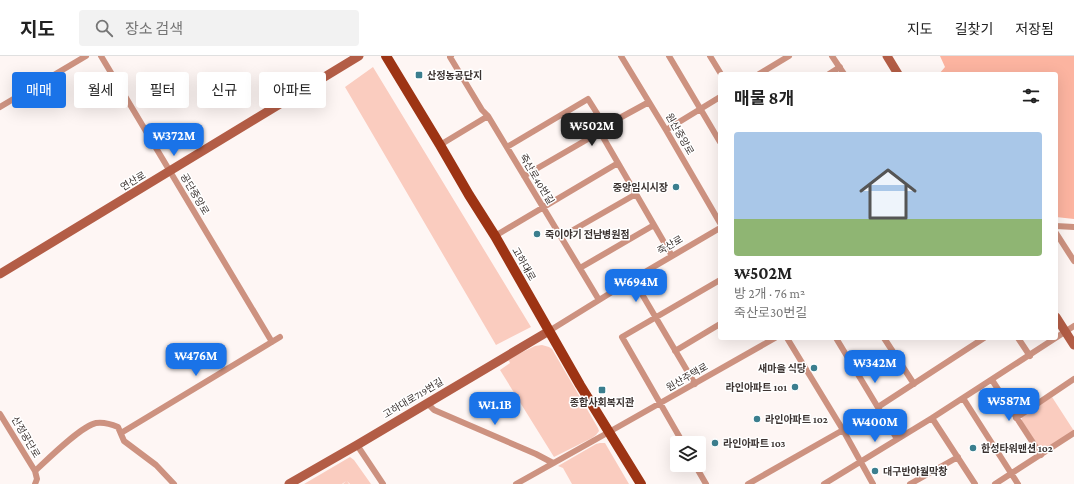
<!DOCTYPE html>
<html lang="ko">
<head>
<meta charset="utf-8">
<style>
	body { margin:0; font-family:"Crimson Pro","Noto Sans KR",serif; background:#f2f2f2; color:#222; height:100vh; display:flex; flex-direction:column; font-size:15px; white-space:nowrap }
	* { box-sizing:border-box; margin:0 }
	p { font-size:13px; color:#767676 }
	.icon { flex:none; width:22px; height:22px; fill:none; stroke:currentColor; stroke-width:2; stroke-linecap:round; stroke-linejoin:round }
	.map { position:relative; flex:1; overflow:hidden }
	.drawer { position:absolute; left:718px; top:16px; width:340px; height:268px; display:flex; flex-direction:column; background:#fff; border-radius:4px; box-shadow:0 4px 16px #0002 }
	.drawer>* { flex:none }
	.hud { position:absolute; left:12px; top:16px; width:380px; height:36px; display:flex; gap:8px }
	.fabs { position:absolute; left:670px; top:380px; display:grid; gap:8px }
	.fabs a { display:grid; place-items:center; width:36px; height:36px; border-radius:4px; background:#fff; box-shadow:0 4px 16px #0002; font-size:20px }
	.price { position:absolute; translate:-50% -34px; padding:0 9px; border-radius:8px; background:#1a73e8; color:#fff; font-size:13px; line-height:26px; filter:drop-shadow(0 1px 2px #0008) }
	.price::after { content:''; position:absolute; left:50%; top:24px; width:12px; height:9px; margin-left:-6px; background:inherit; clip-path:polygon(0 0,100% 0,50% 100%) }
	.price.on { background:#222; color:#fff }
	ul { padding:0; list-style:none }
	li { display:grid; align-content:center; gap:8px; height:212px; padding:0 16px }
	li+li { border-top:1px solid #e0e0e0 }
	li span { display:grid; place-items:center; height:124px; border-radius:4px; color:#555 }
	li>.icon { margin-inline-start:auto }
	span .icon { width:72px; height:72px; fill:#fffc; stroke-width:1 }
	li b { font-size:17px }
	h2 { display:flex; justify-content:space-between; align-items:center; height:48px; padding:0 16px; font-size:17px }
	.chip { padding:0 14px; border-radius:4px; background:#fff; box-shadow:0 4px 16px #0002; font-size:14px; line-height:36px }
	.chip.on { background:#1a73e8; color:#fff }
	header { display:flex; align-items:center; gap:24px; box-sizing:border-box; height:56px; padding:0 20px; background:#fff; border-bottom:1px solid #e0e0e0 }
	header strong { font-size:19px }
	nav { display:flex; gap:22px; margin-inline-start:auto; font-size:14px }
	.search { width:280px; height:36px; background:#f2f2f2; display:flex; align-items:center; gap:10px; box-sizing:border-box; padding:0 14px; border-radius:4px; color:#767676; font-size:15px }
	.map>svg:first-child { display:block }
</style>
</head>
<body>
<header>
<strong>지도</strong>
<div class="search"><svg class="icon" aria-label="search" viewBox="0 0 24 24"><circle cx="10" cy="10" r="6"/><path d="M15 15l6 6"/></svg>장소 검색</div>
<nav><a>지도</a><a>길찾기</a><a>저장됨</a></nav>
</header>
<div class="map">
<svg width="1074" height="428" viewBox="0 0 1074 428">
	<rect width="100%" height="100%" fill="#fef6f4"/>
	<path fill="#faccbf" d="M373,11L531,271L496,289L345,31Z
		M542,289L549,291L552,293L598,372L599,375L596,379L592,382L554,401L500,314L510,307L508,303L535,290Z
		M1052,341L1074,375L1043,394L1040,393L1022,365V361Z
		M600,387H605L629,428H572L563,412L558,410L596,388Z
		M350,401L354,404L371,428H350L347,425L349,428H343L346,425L342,428H304Z"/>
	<path fill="#fcb4a0" d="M940,0H1074V163L1056,161V18H939L945,11Z"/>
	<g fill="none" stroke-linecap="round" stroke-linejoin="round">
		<path stroke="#cd9280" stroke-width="6" d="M101,0L272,286
			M451,0L450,1L482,54L488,60L599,244
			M621,0L666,74L720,167
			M669,0L720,86
			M710,0L721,18
			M832,0L844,18
			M759,18L789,0
			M829,18L840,11
			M0,51L86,0
			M666,74L720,41
			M600,76L672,200
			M440,89L488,60
			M507,91L588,43L605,70
			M524,120L600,76L605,70L649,46
			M1056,170L1074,171
			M1056,177L1074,205
			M495,180L618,107
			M561,181L636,138
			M580,212L654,169
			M633,223L695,328
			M549,275L633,223L720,172
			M787,282L843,374L873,428
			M836,282L897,383
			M884,282L914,328
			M1018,282L1030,300
			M675,295L720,268
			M992,324L1041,399
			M963,342L1018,428
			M427,347L434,354L536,398L553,407
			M878,351L984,282
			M0,358L35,415
			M932,362L975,428
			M1016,362L1074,323
			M121,377L280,281
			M683,387L622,281L720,224
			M357,389L383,428
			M695,409L706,428
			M35,428L37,423L35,415C47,404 81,370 96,367C103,366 111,368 118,371L124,385L156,409L174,428
			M516,428L609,376L775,282
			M748,428L843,374
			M824,428L932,362L1074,270
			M910,428L958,401
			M995,428L1074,377"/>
		<path stroke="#b35d46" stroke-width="9" d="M887,0L898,18
			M0,218L359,0
			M1056,261L1074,289
			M289,428L357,389L549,275"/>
		<path stroke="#9d3414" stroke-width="10" d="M386,0L440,89L469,139L495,180L580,329L641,428"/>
	</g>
	<g fill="#3b7e8e" stroke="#fff" stroke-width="1.5">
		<rect x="415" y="15" width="8" height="8" rx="2"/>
		<circle cx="676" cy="131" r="4"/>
		<circle cx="537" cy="178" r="4"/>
		<circle cx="814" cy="312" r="4"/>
		<circle cx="795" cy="331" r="4"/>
		<rect x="598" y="330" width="8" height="8" rx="2"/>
		<circle cx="757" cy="363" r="4"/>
		<circle cx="715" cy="387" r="4"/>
		<circle cx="973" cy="392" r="4"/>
		<circle cx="875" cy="415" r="4"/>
	</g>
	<g text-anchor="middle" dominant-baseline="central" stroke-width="3" stroke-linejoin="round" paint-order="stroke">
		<g font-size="10" font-weight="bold" fill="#3b3331" stroke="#fff" text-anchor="start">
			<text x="427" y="19">산정농공단지</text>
			<text x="668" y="131" text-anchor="end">중앙임시시장</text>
			<text x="545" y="178">죽이야기 전남병원점</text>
			<text x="806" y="312" text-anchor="end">새마을 식당</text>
			<text x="787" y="331" text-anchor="end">라인아파트 101</text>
			<text x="602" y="346" text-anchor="middle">종합사회복지관</text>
			<text x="765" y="363">라인아파트 102</text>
			<text x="723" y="387">라인아파트 103</text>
			<text x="981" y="392">한성타워맨션 102</text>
			<text x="883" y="415">대구반야월막창</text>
		</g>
		<g font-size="10" fill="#3b3331" stroke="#fff">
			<text transform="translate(680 78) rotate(60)">원산중앙로</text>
			<text transform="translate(537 123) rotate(59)">죽산로40번길</text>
			<text transform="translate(133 125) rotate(-31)">연산로</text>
			<text transform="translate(195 138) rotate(59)">공단중앙로</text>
			<text transform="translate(670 189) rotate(-30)">죽산로</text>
			<text transform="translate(524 208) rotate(60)">고하대로</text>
			<text transform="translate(687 321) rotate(-30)">원산주택로</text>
			<text transform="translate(413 342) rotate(-31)">고하대로719번길</text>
			<text transform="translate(26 381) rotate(59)">산정공단로</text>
		</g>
	</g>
</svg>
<div class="fabs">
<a><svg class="icon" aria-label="layers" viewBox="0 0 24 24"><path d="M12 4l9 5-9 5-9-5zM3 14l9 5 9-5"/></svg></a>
</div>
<b class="price on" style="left:592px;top:91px">₩502M</b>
<b class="price" style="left:174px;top:101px">₩372M</b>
<b class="price" style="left:636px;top:247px">₩694M</b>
<b class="price" style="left:196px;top:321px">₩476M</b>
<b class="price" style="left:875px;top:328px">₩342M</b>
<b class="price" style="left:1009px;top:366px">₩587M</b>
<b class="price" style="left:495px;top:370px">₩1.1B</b>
<b class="price" style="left:875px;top:387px">₩400M</b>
<div class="hud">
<a class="chip on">매매</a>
<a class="chip">월세</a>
<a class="chip">필터</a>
<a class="chip">신규</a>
<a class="chip">아파트</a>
</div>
<section class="drawer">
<h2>매물 8개<svg class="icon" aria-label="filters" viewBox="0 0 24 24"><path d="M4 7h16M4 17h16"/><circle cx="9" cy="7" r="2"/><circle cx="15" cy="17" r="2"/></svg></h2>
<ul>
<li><span style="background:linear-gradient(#a9c7e8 70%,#8fb573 0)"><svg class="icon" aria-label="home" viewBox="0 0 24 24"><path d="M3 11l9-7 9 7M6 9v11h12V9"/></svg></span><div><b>₩502M</b><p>방 2개 · 76 m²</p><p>죽산로30번길</p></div></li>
</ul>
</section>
</div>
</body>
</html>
